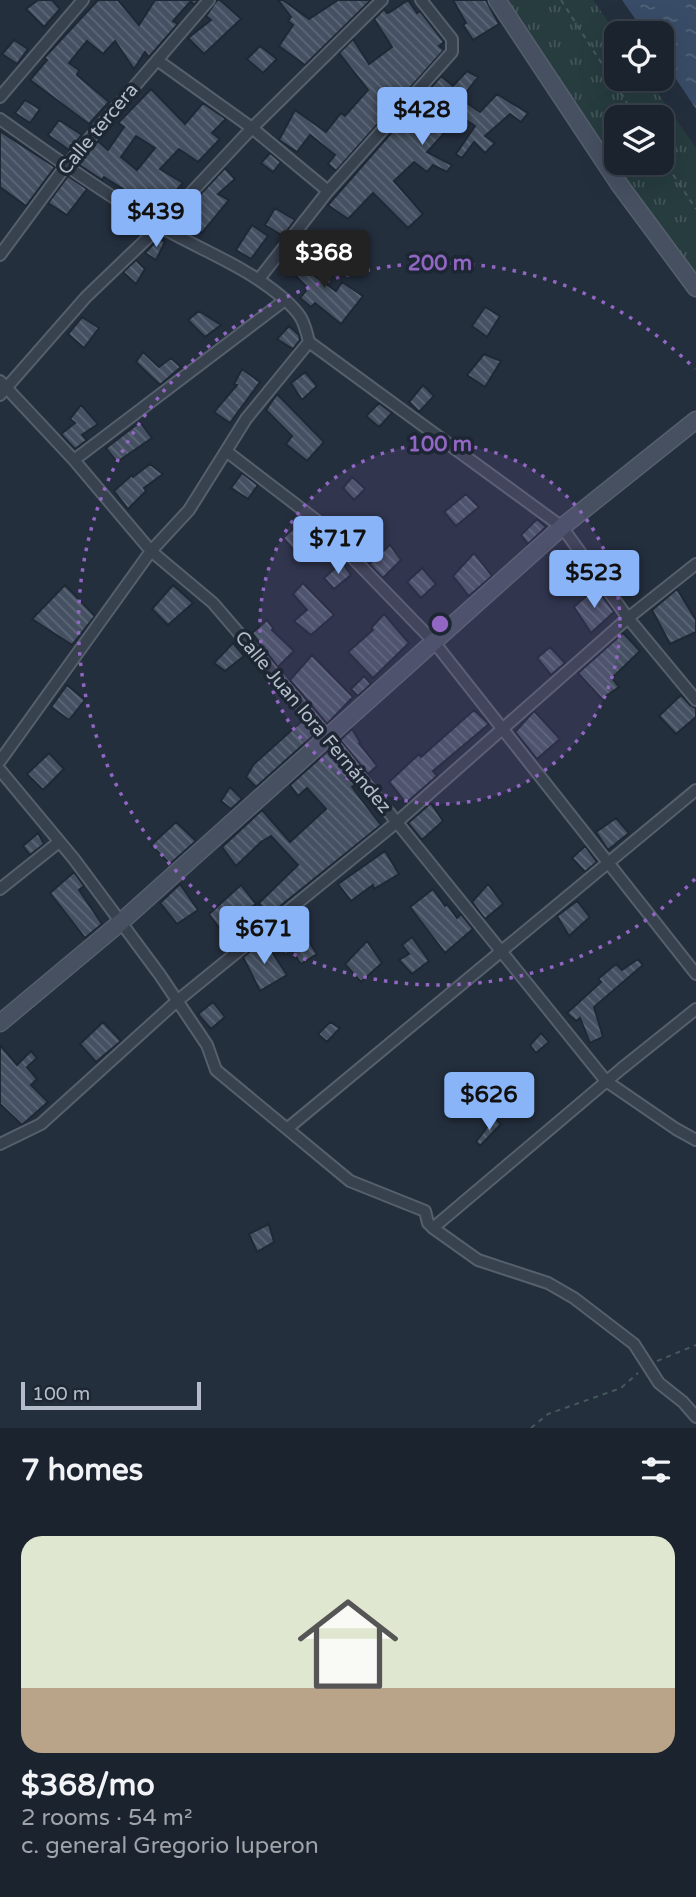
<!DOCTYPE html>
<html lang="en">
<head>
<meta charset="utf-8">
<style>
	body { margin:0; font-family:"Varela Round",sans-serif; background:#282f3a; color:#f1f3f6; height:100vh; display:flex; flex-direction:column; font-size:26px; white-space:nowrap }
	* { box-sizing:border-box; margin:0 }
	p { font-size:23px; color:#a0a4aa }
	.icon { flex:none; width:38px; height:38px; fill:none; stroke:currentColor; stroke-width:2; stroke-linecap:round; stroke-linejoin:round }
	.map { position:relative; height:1428px; overflow:hidden }
	.drawer { display:flex; flex-direction:column; background:#1b232e; flex:1 }
	.drawer>* { flex:none }
	.controls { position:absolute; left:604px; top:21px; display:grid; gap:14px }
	.controls a { display:grid; place-items:center; width:70px; height:70px; border-radius:14px; background:#1b232e; box-shadow:0 7px 28px #0002,0 0 0 2px #39404a; font-size:35px }
	.scale { position:absolute; left:21px; bottom:18px; width:180px; box-sizing:border-box; padding-left:7px; border:4px solid #b4bcc9; border-top:0; font-size:19px; line-height:24px; white-space:nowrap; color:#b4bcc9; -webkit-text-stroke:5px #1d2633; paint-order:stroke }
	.price { position:absolute; translate:-50% -60px; padding:0 16px; border-radius:7px; background:#8ab4f8; color:#111; font-size:23px; line-height:46px; filter:drop-shadow(0 2px 4px #0008) }
	.price::after { content:''; position:absolute; left:50%; top:42px; width:21px; height:16px; margin-left:-10px; background:inherit; clip-path:polygon(0 0,100% 0,50% 100%) }
	.price.current { background:#222; color:#fff }
	ul { padding:0; list-style:none }
	li { display:grid; align-content:center; gap:14px; height:371px; padding:0 21px }
	li span { display:grid; place-items:center; height:217px; border-radius:21px; color:#555 }
	li>.icon { margin-inline-start:auto }
	span .icon { width:126px; height:126px; fill:#fffc; stroke-width:1 }
	li b { font-size:30px }
	h2 { display:flex; justify-content:space-between; align-items:center; height:84px; padding:0 21px; font-size:30px }
	.map>svg:first-child { display:block }
</style>
</head>
<body>
<div class="map">
<svg width="696" height="1428" viewBox="0 0 696 1428">
	<defs>
		<pattern id="park-tufts" width="24" height="20" patternUnits="userSpaceOnUse" patternTransform="scale(1.75)"><rect width="24" height="20" fill="#263c3f"/><path d="M3 7l-1-3M5 7V3M7 7l1-3M15 17l-1-3M17 17v-4M19 17l1-3" fill="none" stroke="#435659"/></pattern>
		<pattern id="water-ripples" width="26" height="14" patternUnits="userSpaceOnUse" patternTransform="scale(1.75)"><rect width="26" height="14" fill="#394c67"/><path d="M2 4q2-2 4 0t4 0M15 11q2-2 4 0t4 0" fill="none" stroke="#53647b"/></pattern>
		<pattern id="building-back-hatch" width="6" height="6" patternUnits="userSpaceOnUse" patternTransform="scale(1.75)"><rect width="6" height="6" fill="#455162"/><path d="M-1 5l2 2M0 0l6 6M5-1l2 2" fill="none" stroke="#5d6877"/></pattern>
	</defs>
	<rect width="100%" height="100%" fill="#242f3e"/>
	<path fill="url(#park-tufts)" fill-rule="evenodd" d="M497,0H593L616,33V79H648L696,148V288ZM616,117H662V163H616Z"/>
	<path fill="url(#water-ripples)" d="M622,0H696V109L662,58V33H645Z"/>
	<path fill="url(#building-back-hatch)" stroke="#1f2835" stroke-width="2" fill-rule="evenodd" d="M38,0H52L60,9L44,27L26,9Z
		M98,0H118L139,25L155,0H199L194,5L191,1L173,21L178,24L149,57L145,52L134,69L115,41L103,54L87,41L69,63L79,70L77,75L109,102L89,124L30,80L47,60L44,58Z
		M217,0H220L241,19L204,54L188,38L211,20L206,16Z
		M278,0H283L309,19L338,0H371L305,65L279,46L293,25L288,21L291,17Z
		M408,0L417,13L420,11L444,42L439,46L444,50L336,171L328,164L335,155L310,135L297,152L279,140L295,110L326,132L341,113L345,116L368,90L339,53L353,39L369,64L392,47L374,19L384,9L387,13L390,12Z
		M453,0H486L499,24L473,40L463,25L466,23Z
		M14,40L28,49L17,64L2,54Z
		M260,46L277,59L263,73L247,59Z
		M467,71L478,77L461,99L480,112L497,94L528,113L521,122L510,114L485,136L495,143L485,153L474,142L462,158L456,154L475,126L460,116L427,152L452,165L447,172L433,165L427,172L414,162L394,181L423,214L408,228L373,193L348,219L328,205L441,76L453,86Z
		M151,89L185,124L203,103L226,119L212,133L220,139L198,162L179,149L160,169L183,183L170,197L174,200L161,213L104,177L102,180L78,164L98,141L108,150L124,127L118,123ZM136,136L155,148L137,170L121,157Z
		M25,100L40,109L30,123L15,113Z
		M59,120L82,135L69,150L48,135Z
		M0,131L55,167L26,206L0,187Z
		M270,153L281,162L273,172L261,163Z
		M225,168L235,179L218,194L229,200L202,233L179,217Z
		M68,176L87,189L67,215L48,203Z
		M275,208L295,220L283,236L265,225Z
		M252,225L268,236L251,259L236,250Z
		M159,238L165,242L156,260L145,253Z
		M300,251L314,261L307,270L336,291L342,282L363,296L341,324L315,303L311,307L300,298L308,288L285,265Z
		M136,260L145,269L136,284L123,272Z
		M485,307L500,316L487,337L472,326Z
		M199,311L221,325L205,337L188,320Z
		M82,317L99,328L84,348L68,334Z
		M289,326L299,335L300,340L293,349L277,339Z
		M143,352L159,367L171,358L181,367L160,385L136,362Z
		M484,354L501,361L485,387L467,375Z
		M242,369L260,382L230,423L214,412L237,385L234,384Z
		M305,372L317,386L302,400L291,383Z
		M423,385L434,396L419,412L409,402Z
		M277,394L324,442L307,461L286,444L292,436L266,410Z
		M379,403L392,413L379,427L366,416Z
		M81,405L98,424L82,435L87,440L75,449L61,434L75,423L70,419Z
		M140,422L152,438L117,462L106,448Z
		M150,464L163,474L144,488L146,491L128,509L114,491L132,475L133,477Z
		M242,473L258,485L248,499L231,488Z
		M352,477L365,489L354,500L343,488Z
		M466,494L479,507L456,526L444,512Z
		M537,519L546,527L528,544L521,535Z
		M303,520L318,533L297,554L283,538Z
		M351,527L364,536L353,547L341,535Z
		M390,545L401,560L383,578L369,564Z
		M474,553L492,576L469,596L453,576Z
		M342,562L351,575L334,589L324,578Z
		M422,568L436,584L421,598L407,582Z
		M303,583L334,615L311,635L294,621L307,610L293,594Z
		M65,585L95,616L72,645L32,619Z
		M173,585L193,603L168,625L152,609Z
		M596,587L614,612L591,633L574,607Z
		M677,589L696,620V632L670,644L652,610Z
		M384,614L409,643L373,678L348,652L373,630L371,628Z
		M267,620L273,628L272,630L294,651L278,667L252,633Z
		M623,633L640,651L612,678L619,687L602,699L578,673Z
		M233,643L244,656L225,671L214,663Z
		M550,647L565,663L551,675L537,658Z
		M312,655L353,697L327,724L290,680Z
		M364,676L371,684L358,696L351,689Z
		M67,685L85,700L69,720L51,707Z
		M681,695L690,705L696,708V717L676,734L659,716Z
		M474,710L489,724L433,771L437,776L406,803L389,782L419,754L421,757Z
		M534,711L560,739L537,759L515,732Z
		M303,720L315,734L256,787L246,777L254,764Z
		M352,729L360,742L359,743L377,766L368,774L340,740Z
		M329,750L356,784L352,787L381,825L268,916L259,903L298,865L271,836L261,842L236,866L222,847L262,810L290,842L326,809L307,788L298,796L290,785Z
		M49,753L64,769L43,790L27,774Z
		M230,787L242,799L231,809L221,801Z
		M431,803L443,821L422,840L408,823Z
		M616,818L629,833L608,850L596,832Z
		M176,822L196,841L170,864L151,845Z
		M38,833L44,844L30,855L23,846Z
		M585,846L597,862L585,872L572,858Z
		M385,851L399,874L374,889L373,885L351,901L338,884Z
		M74,872L84,886L79,890L102,924L85,938L50,893Z
		M180,884L198,910L177,924L160,903Z
		M488,884L503,904L485,919L472,902Z
		M241,885L256,904L246,911L256,927L232,946L209,914Z
		M433,889L445,906L447,904L457,918L461,914L473,929L445,953L410,907Z
		M577,901L590,917L569,936L557,916Z
		M293,917L317,954L301,964L277,929Z
		M412,937L429,961L412,974L399,960L409,954L402,945Z
		M264,940L287,975L260,991L243,957Z
		M367,941L382,963L361,982L345,964Z
		M638,959L643,965L594,1007L603,1037L590,1043L580,1018L576,1021L567,1013L601,982L598,979L616,964L622,970Z
		M213,1002L225,1017L211,1029L198,1014Z
		M103,1022L121,1041L96,1062L80,1044Z
		M330,1022L340,1028L327,1042L318,1034Z
		M541,1033L549,1042L536,1053L530,1045Z
		M0,1045L17,1065L31,1051L37,1058L27,1067L37,1079L31,1085L48,1102L22,1125L0,1104Z
		M494,1118L501,1124L480,1146L476,1142Z
		M269,1224L274,1242L257,1252L249,1234Z"/>
	<g fill="none" stroke-linecap="round" stroke-linejoin="round">
		<defs>
			<path id="minor" d="M157,60L252,128L328,191
				M0,97L83,0
				M0,119C52,156 104,193 159,226C201,250 247,267 283,298C301,314 304,320 309,342L562,527L628,618L696,700
				M0,255L65,167L209,0
				M259,279L328,191L452,52V39L421,0
				M309,342L246,419L226,451L316,520L434,642L696,974
				M0,381L74,460L151,551L213,603L328,737L606,1081L676,1129L696,1140
				M0,395L86,297L160,226L252,128L382,0
				M74,460L285,300
				M0,761L151,551L189,510L226,451
				M0,770L74,859L160,975L207,1045L216,1070L350,1181L425,1211L428,1223L433,1228L478,1260L548,1283L574,1298L634,1344L659,1383L683,1402L696,1417
				M0,889L59,842
				M288,1128L696,790
				M0,1144L41,1124L177,1001L397,822L628,618L696,564
				M433,1228L621,1069L696,1009"/>
			<path id="secondary" d="M497,0L619,184L696,288
				M0,1023L121,922L562,527L696,420"/>
		</defs>
		<use href="#minor" stroke="#565f6c" stroke-width="14"/>
		<use href="#secondary" stroke="#565f6c" stroke-width="19"/>
		<path stroke="#44595c" stroke-width="2" stroke-dasharray="5 5" stroke-linecap="butt" d="M561,0L636,117
			M662,158L696,209
			M657,1361L696,1345
			M531,1428L548,1414L621,1388L638,1373"/>
		<use href="#minor" stroke="#38414e" stroke-width="10"/>
		<use href="#secondary" stroke="#465061" stroke-width="16"/>
	</g>
	<circle cx="440" cy="624" r="180" fill="#9266c3" fill-opacity=".12"/>
	<g fill="none" stroke="#9266c3" stroke-width="3.5" stroke-dasharray="3.5 7">
		<circle cx="440" cy="624" r="180"/>
		<path d="M695 879A361 361 0 1 1 695 369"/>
	</g>
	<g text-anchor="middle" dominant-baseline="central" stroke-width="7" stroke-linejoin="round" paint-order="stroke">
		<g font-size="19" fill="#b4bcc9" stroke="#1d2633">
			<text transform="translate(98 129) rotate(-50)">Calle tercera</text>
			<text transform="translate(313 722) rotate(50)">Calle Juan lora Fernández</text>
		</g>
	</g>
	<circle cx="440" cy="624" r="10" fill="#9266c3" stroke="#1d2633" stroke-width="3.5"/>
	<g font-size="21" text-anchor="middle" font-weight="bold" fill="#9266c3" stroke="#1d2633" stroke-width="7" stroke-linejoin="round" paint-order="stroke">
		<text x="440" y="270">200 m</text>
		<text x="440" y="451">100 m</text>
	</g>
</svg>
<div class="controls">
<a><svg class="icon" aria-label="locate" viewBox="0 0 24 24"><circle cx="12" cy="12" r="6"/><path d="M12 2v4M12 18v4M2 12h4M18 12h4"/></svg></a>
<a><svg class="icon" aria-label="layers" viewBox="0 0 24 24"><path d="M12 4l9 5-9 5-9-5zM3 14l9 5 9-5"/></svg></a>
</div>
<div class="scale">100 m</div>
<b class="price" style="left:422px;top:147px">$428</b>
<b class="price" style="left:156px;top:249px">$439</b>
<b class="price current" style="left:324px;top:290px">$368</b>
<b class="price" style="left:338px;top:576px">$717</b>
<b class="price" style="left:594px;top:610px">$523</b>
<b class="price" style="left:264px;top:966px">$671</b>
<b class="price" style="left:489px;top:1132px">$626</b>
</div>
<section class="drawer">
<h2>7 homes<svg class="icon" aria-label="filters" viewBox="0 0 24 24"><path d="M4 7h16M4 17h16"/><circle cx="9" cy="7" r="2"/><circle cx="15" cy="17" r="2"/></svg></h2>
<ul>
<li><span style="background:linear-gradient(#dfe7d0 70%,#b9a48a 0)"><svg class="icon" aria-label="home" viewBox="0 0 24 24"><path d="M3 11l9-7 9 7M6 9v11h12V9"/></svg></span><div><b>$368/mo</b><p>2 rooms · 54 m²</p><p>c. general Gregorio luperon</p></div></li>
</ul>
</section>
</body>
</html>
